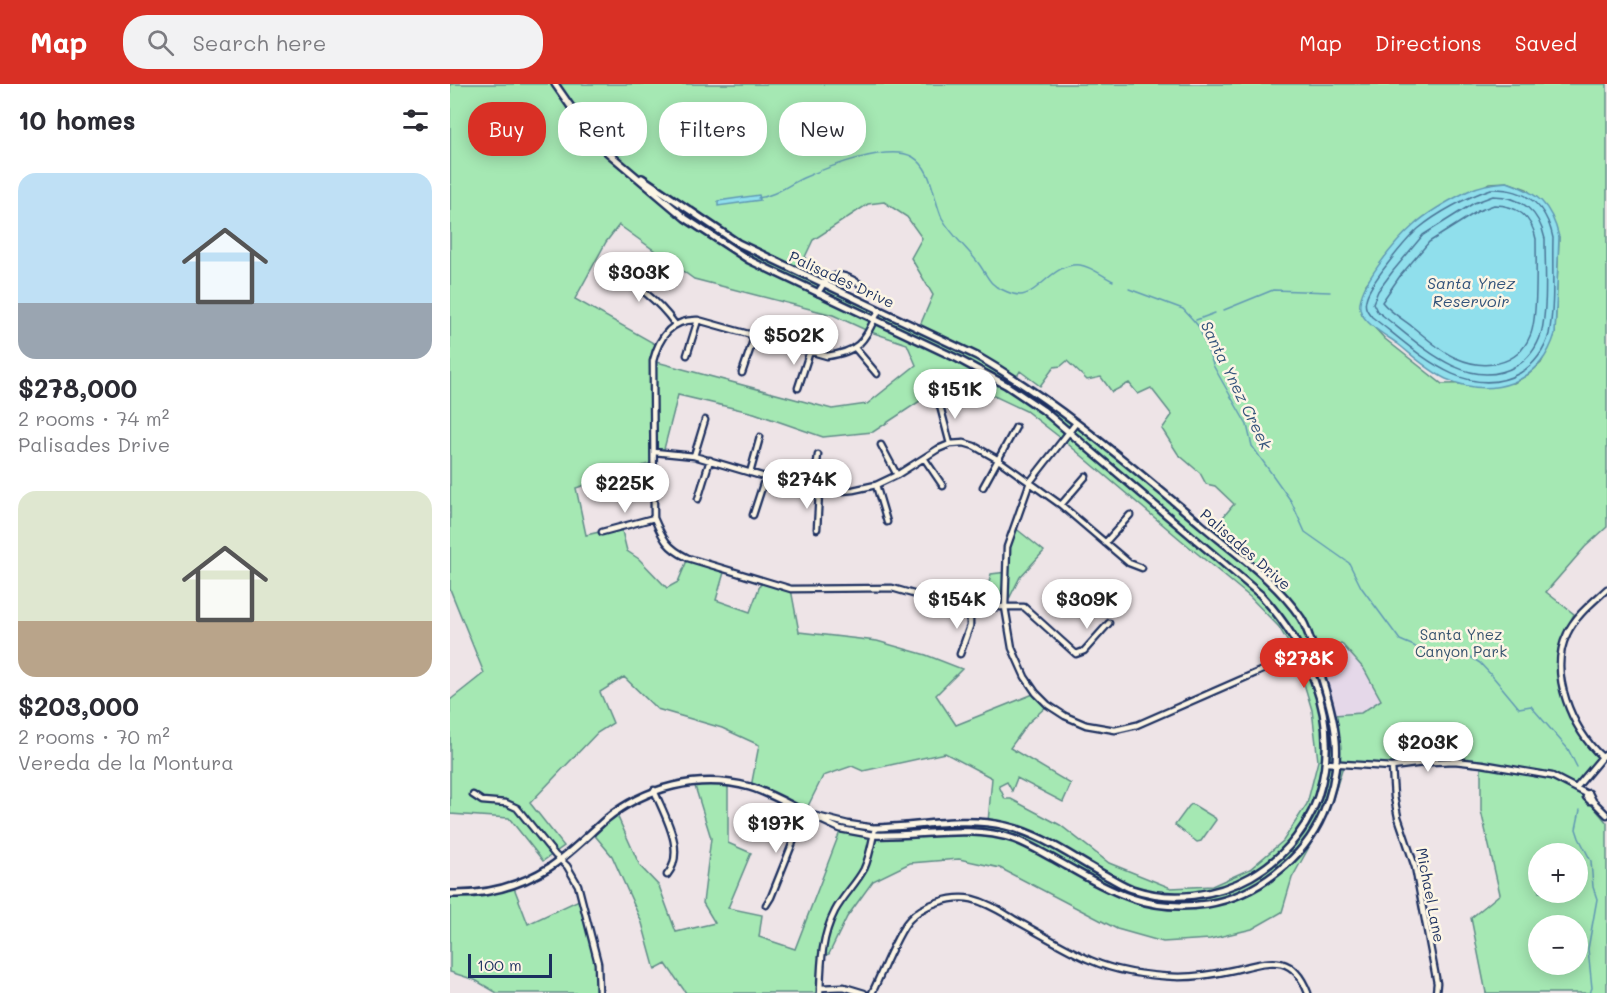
<!DOCTYPE html>
<html lang="en">
<head>
<meta charset="utf-8">
<style>
	body { margin:0; font-family:Mali,sans-serif; background:#f2f2f3; color:#2b2b33; height:100vh; display:flex; flex-direction:column; font-size:22px; white-space:nowrap }
	* { box-sizing:border-box; margin:0 }
	p { font-size:20px; color:#7c7c81 }
	.icon { flex:none; width:33px; height:33px; fill:none; stroke:currentColor; stroke-width:2; stroke-linecap:round; stroke-linejoin:round }
	.map { position:relative; flex:1; overflow:hidden }
	.side { display:flex; flex-direction:column; background:#fff; width:450px }
	.side>* { flex:none }
	.hud { position:absolute; left:18px; top:18px; width:570px; height:54px; display:flex; gap:12px }
	.tools { position:absolute; left:1078px; top:759px; display:grid; gap:12px }
	.tools a { display:grid; place-items:center; width:60px; height:60px; border-radius:50%; background:#fff; box-shadow:0 3px 15px #0003; font-size:30px }
	.scale { position:absolute; left:18px; bottom:15px; width:84px; box-sizing:border-box; padding-left:6px; border:3px solid #1b2f5e; border-top:0; font-size:16px; line-height:21px; white-space:nowrap; color:#1b2f5e; -webkit-text-stroke:4px #fcf5e5; paint-order:stroke }
	.price { position:absolute; translate:-50% -51px; padding:0 14px; border-radius:21px; background:#fff; color:#222; font-size:20px; line-height:39px; filter:drop-shadow(0 2px 3px #0008) }
	.price::after { content:''; position:absolute; left:50%; top:36px; width:18px; height:14px; margin-left:-9px; background:inherit; clip-path:polygon(0 0,100% 0,50% 100%) }
	.price.current { background:#d93025; color:#fff }
	ul { padding:0; list-style:none }
	li { display:grid; align-content:center; gap:12px; height:318px; padding:0 18px }
	li span { display:grid; place-items:center; height:186px; border-radius:18px; color:#555 }
	li>.icon { margin-inline-start:auto }
	span .icon { width:108px; height:108px; fill:#fffc; stroke-width:1 }
	li b { font-size:26px }
	h2 { display:flex; justify-content:space-between; align-items:center; height:72px; padding:0 18px; font-size:26px }
	.chip { padding:0 21px; border-radius:24px; background:#fff; box-shadow:0 3px 15px #0003; font-size:21px; line-height:54px }
	.chip.current { background:#d93025; color:#fff }
	header { display:flex; align-items:center; gap:36px; box-sizing:border-box; height:84px; padding:0 30px; background:#d93025; color:#fff }
	header strong { font-size:28px }
	nav { display:flex; gap:33px; margin-inline-start:auto; font-size:21px }
	.search { width:420px; height:54px; background:#f2f2f3; display:flex; align-items:center; gap:15px; box-sizing:border-box; padding:0 21px; border-radius:24px; color:#7c7c81; font-size:22px }
	main { display:flex; flex:1; min-height:0 }
	.map>svg:first-child { display:block }
</style>
</head>
<body>
<header>
<strong>Map</strong>
<div class="search"><svg class="icon" aria-label="search" viewBox="0 0 24 24"><circle cx="10" cy="10" r="6"/><path d="M15 15l6 6"/></svg>Search here</div>
<nav><a>Map</a><a>Directions</a><a>Saved</a></nav>
</header>
<main>
<section class="side">
<h2>10 homes<svg class="icon" aria-label="filters" viewBox="0 0 24 24"><path d="M4 7h16M4 17h16"/><circle cx="9" cy="7" r="2"/><circle cx="15" cy="17" r="2"/></svg></h2>
<ul>
<li><span style="background:linear-gradient(#bfe0f5 70%,#9aa5b1 0)"><svg class="icon" aria-label="home" viewBox="0 0 24 24"><path d="M3 11l9-7 9 7M6 9v11h12V9"/></svg></span><div><b>$278,000</b><p>2 rooms · 74 m²</p><p>Palisades Drive</p></div></li>
<li><span style="background:linear-gradient(#dfe7d0 70%,#b9a48a 0)"><svg class="icon" aria-label="home" viewBox="0 0 24 24"><path d="M3 11l9-7 9 7M6 9v11h12V9"/></svg></span><div><b>$203,000</b><p>2 rooms · 70 m²</p><p>Vereda de la Montura</p></div></li>
</ul>
</section>
<div class="map">
<svg width="1157" height="909" viewBox="0 0 1157 909">
	<rect width="100%" height="100%" fill="#eee4e7"/>
	<filter id="ink" filterUnits="userSpaceOnUse"><feTurbulence type="fractalNoise" baseFrequency=".0167" numOctaves="2"/><feDisplacementMap in="SourceGraphic" scale="12" xChannelSelector="R" yChannelSelector="G"/><feConvolveMatrix kernelMatrix="1 2 1 2 8 2 1 2 1" color-interpolation-filters="sRGB"/></filter>
	<g filter="url(#ink)">
		<path fill="#e5d8e9" d="M891,559L914,585L933,614L911,629L884,631L876,593L868,574Z"/>
		<path fill="#a5e8b3" stroke="#608c88" stroke-width="1.5" fill-rule="evenodd" d="M0,0H1157V443L1135,463L1096,508L1124,530L1121,536L1124,538C1121,545 1116,553 1115,560C1108,591 1119,630 1138,655C1142,662 1149,667 1154,673L1129,705L1157,739V909H1036L1021,834L1050,810L1031,727V679L979,676L941,681L894,679L879,727L842,794L832,828L802,845L760,855L713,858L667,845L550,784L509,775L460,779L423,797L397,833L379,870L370,873V909H236L216,880L205,886L192,839L162,772L142,748L166,729L190,782L209,802L226,848L265,839L253,819L261,754L244,699H278V759L301,769L278,824L312,831L309,853L345,865L391,745L423,751L425,744L538,738L542,694L495,669L413,687L402,682L373,692L355,728L301,703L309,661L272,644L207,625L174,593L150,608L163,639L147,649L80,719L114,762L93,777L59,734L0,730V616L34,589L0,505ZM1057,98L1077,105L1109,153L1105,250L1091,279L1079,290L1064,299L992,300L935,255L912,230L916,200L950,157L1039,99ZM434,118L457,133L472,154L461,174L483,211L471,239L467,244L365,196L355,173L363,156L418,120ZM169,141L244,195L383,231L418,247L457,260L466,281L417,320L382,325L203,277L207,261L125,215L156,158ZM617,277L637,296L651,293L662,308L679,299L688,310L701,304L722,331L712,345L728,370L750,389L756,400L765,402L784,420L759,450L616,331L566,294L570,287L590,302L604,283L611,282ZM523,302L576,327L612,355L731,456L800,513L829,543L845,570L862,626L868,677L857,720L833,757L800,785L762,802L721,804L659,779L610,741L561,715H555L549,702L557,698L562,707L567,694L613,718L621,700L560,664L578,639L598,621L586,609L506,641L486,611L512,585L476,571L427,557L349,548L341,505L312,496L300,528L266,516L275,485L238,474L228,498L217,504L189,475L177,467L171,443L136,451L126,404L204,378L205,368L213,369L228,311L304,329L373,353L423,348L482,309ZM891,559L914,585L931,616L911,629L884,631L868,574ZM1089,770H1128V808H1089ZM1089,842H1128V880H1089Z
			M564,443L594,467L570,493L555,523H533L541,490L557,488V463Z
			M742,720L765,734L766,736L751,757L747,758L725,741L739,722Z
			M63,801L78,840L131,815L148,879L149,909H47L25,896L0,888V810H13Z"/>
		<path fill="#90dfec" stroke="#6199b3" stroke-width="1.5" d="M1057,98C1088,109 1101,120 1109,153L1105,250C1090,300 1042,315 996,295C979,287 963,272 948,260C937,252 916,241 911,228C902,207 948,155 964,141C978,128 1000,116 1018,107C1030,101 1043,99 1057,98Z
			M309,111L310,116L268,122V117Z"/>
		<g fill="none" stroke-linecap="round" stroke-linejoin="round">
			<path stroke="#4a7597" stroke-width="1.5" d="M1041,105C1076,104 1096,120 1103,154C1102,184 1105,221 1099,250C1095,266 1084,281 1070,289C1015,320 962,263 922,233C917,227 914,223 916,216C918,201 956,156 968,145C987,129 1017,113 1041,105Z
				M1043,112C1071,112 1089,127 1095,155C1095,182 1098,224 1091,250C1087,263 1078,276 1066,282C1016,311 964,255 927,227L923,219L928,207L943,187L973,151L1024,119Z
				M1044,121C1067,121 1082,133 1086,155C1086,177 1088,235 1080,252C1067,283 1033,286 1006,274C991,268 977,254 964,244C954,236 940,228 932,218L950,192L979,158L1028,127Z"/>
			<path stroke="#6199b3" stroke-width="1.5" d="M308,114C325,112 338,101 353,94C378,83 439,59 463,73C483,85 483,115 492,134C502,152 517,164 529,180C537,191 539,201 553,206C557,208 565,211 570,211C588,211 604,178 630,181C640,182 653,192 663,197
				M679,205L733,225L744,237L749,243L764,283L797,341L802,362L841,417L855,448L899,479L911,503L950,556L964,562L984,576L997,577L1019,572L1030,579L1044,594L1069,624L1081,622L1085,627L1118,665L1127,683
				M774,226L823,206L880,208
				M746,236L765,229
				M1130,726L1126,745L1129,754L1141,777L1143,803L1147,815L1138,865L1142,904L1140,909"/>
			<defs>
				<path id="minor" d="M161,189C186,198 209,218 225,240
					M368,209C383,181 397,192 418,205
					M429,226C414,256 412,267 377,272L248,236C221,235 209,253 203,277L204,434C213,455 217,464 238,474L341,505L442,504L509,523H574L626,570L634,567L659,539
					M405,264L427,290
					M237,271L248,236
					M292,289L305,251
					M348,304L360,267
					M489,318L500,360
					M626,339L580,398L557,463L555,523L562,564L575,593L586,609L598,621L615,632L636,641L665,646L687,641L863,564
					M431,361L447,391
					M204,368L244,372L369,409L403,406L426,401L447,391L488,365L500,360L514,359L524,362L547,375L611,421L679,479L692,484
					M244,372L255,336
					M474,374L493,402
					M300,389L310,353
					M426,401L437,438
					M533,403L566,343
					M363,407L368,371
					M248,415L260,376
					M611,421L636,392
					M303,431L315,394
					M367,445L369,409
					M152,448L204,434
					M655,459L680,431
					M510,570L520,542V524
					M1152,673C1122,646 1098,589 1117,550C1125,532 1143,518 1157,505
					M876,679L942,683L981,678L1004,677L1032,680L1102,692L1137,710L1139,709L1143,717
					M942,683L944,713L948,733L965,783L987,899L986,909
					M1126,704L1152,673L1157,670
					M204,706C214,731 237,767 217,791
					M1137,710L1136,713L1140,717H1143L1157,731
					M23,711L32,717L56,719L67,724L105,771L117,782L128,801L148,879L149,909
					M358,730L398,740L425,744C422,758 420,772 414,785C406,800 393,812 385,827C371,854 371,880 370,909
					M364,733L390,745L423,751
					M316,821L321,813L355,728
					M370,904L394,903L414,909
					M422,909C431,891 447,849 459,836C473,820 502,811 522,815C539,819 553,829 567,837C591,850 615,865 640,876C667,888 699,892 729,893C748,893 765,890 783,886C818,878 842,867 858,909"/>
				<path id="tertiary" d="M105,0L137,46L157,68L235,134L299,176L508,275L556,301L593,326L811,511C856,560 888,630 872,698C854,781 763,832 682,805C672,801 663,795 653,790C622,773 591,750 556,742C513,732 468,743 425,744
					M192,94L288,159L527,272C609,319 681,382 753,442C786,470 826,497 851,534C860,548 863,566 868,582C885,637 897,673 873,730C854,775 806,812 757,820C694,830 656,804 604,775C591,768 578,760 564,755C519,740 469,753 423,751
					M0,810C35,811 70,802 100,783C120,770 137,752 155,736C195,703 249,689 300,703C320,709 340,721 358,730"/>
			</defs>
			<use href="#minor" stroke="#1b2f5e" stroke-width="9"/>
			<use href="#tertiary" stroke="#1b2f5e" stroke-width="10"/>
			<use href="#minor" stroke="#fcf5e5" stroke-width="4.5"/>
			<use href="#tertiary" stroke="#fcf5e5" stroke-width="5"/>
		</g>
	</g>
	<g text-anchor="middle" dominant-baseline="central" stroke-width="5" stroke-linejoin="round" paint-order="stroke">
		<g font-size="15" fill="#1b2f5e" stroke="#fcf5e5">
			<text transform="translate(392 195) rotate(25)">Palisades Drive</text>
			<text transform="translate(796 465) rotate(41)">Palisades Drive</text>
			<text transform="translate(981 811) rotate(79)">Michael Lane</text>
		</g>
		<g font-size="15" fill="#37546f" stroke="#fcf5e5">
			<text x="1011" y="550">Santa Ynez<tspan x="1011" dy="17">Canyon Park</tspan></text>
		</g>
		<g font-size="16" font-style="italic" fill="#32527a" stroke="#fcf5e5">
			<text x="1021" y="198">Santa Ynez<tspan x="1021" dy="18">Reservoir</tspan></text>
			<text transform="translate(787 301) rotate(64)">Santa Ynez Creek</text>
		</g>
	</g>
</svg>
<div class="tools">
<a>+</a>
<a>−</a>
</div>
<div class="scale">100 m</div>
<b class="price" style="left:189px;top:219px">$303K</b>
<b class="price" style="left:344px;top:282px">$502K</b>
<b class="price" style="left:505px;top:336px">$151K</b>
<b class="price" style="left:357px;top:426px">$274K</b>
<b class="price" style="left:175px;top:430px">$225K</b>
<b class="price" style="left:507px;top:546px">$154K</b>
<b class="price" style="left:637px;top:546px">$309K</b>
<b class="price current" style="left:854px;top:605px">$278K</b>
<b class="price" style="left:978px;top:689px">$203K</b>
<b class="price" style="left:326px;top:770px">$197K</b>
<div class="hud">
<a class="chip current">Buy</a>
<a class="chip">Rent</a>
<a class="chip">Filters</a>
<a class="chip">New</a>
</div>
</div>
</main>
</body>
</html>
